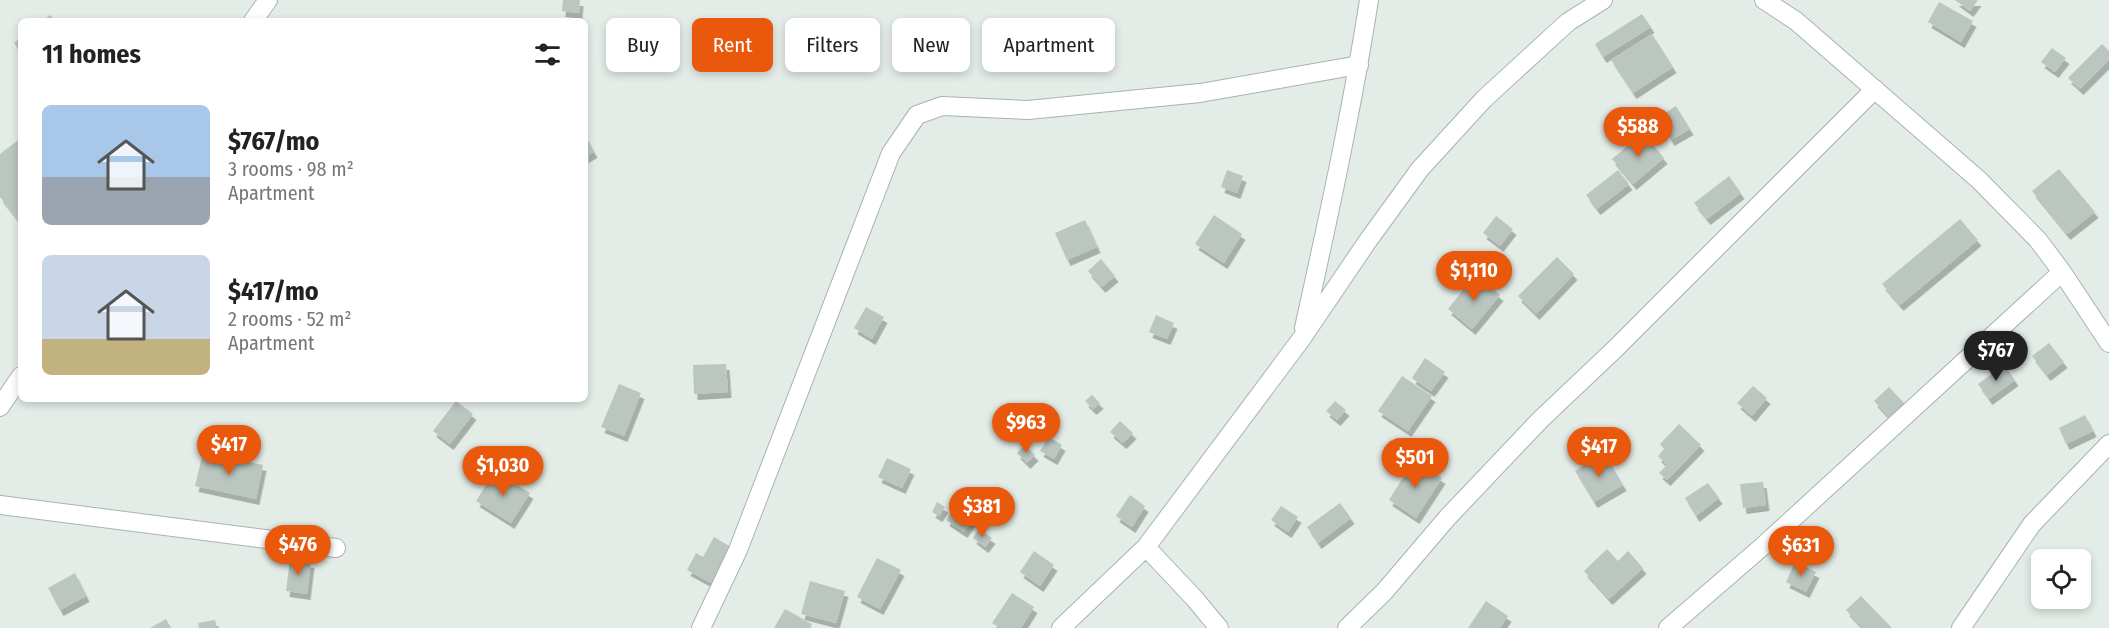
<!DOCTYPE html>
<html lang="en">
<head>
<meta charset="utf-8">
<style>
	body { margin:0; font-family:"Fira Sans Condensed",sans-serif; background:#f2f2f2; color:#222; height:100vh; display:flex; flex-direction:column; font-size:22px; white-space:nowrap }
	* { box-sizing:border-box; margin:0 }
	p { font-size:20px; color:#767676 }
	.icon { flex:none; width:33px; height:33px; fill:none; stroke:currentColor; stroke-width:2; stroke-linecap:round; stroke-linejoin:round }
	.map { position:relative; flex:1; overflow:hidden }
	.sheet { position:absolute; left:18px; top:18px; width:570px; height:384px; display:flex; flex-direction:column; background:#fff; border-radius:9px; box-shadow:0 3px 9px #0003 }
	.sheet>* { flex:none }
	.hud { position:absolute; left:606px; top:18px; width:570px; height:54px; display:flex; gap:12px }
	.fabs { position:absolute; left:2031px; top:549px; display:grid; gap:12px }
	.fabs a { display:grid; place-items:center; width:60px; height:60px; border-radius:9px; background:#fff; box-shadow:0 3px 9px #0003; font-size:30px }
	.price { position:absolute; translate:-50% -51px; padding:0 14px; border-radius:21px; background:#ea580c; color:#fff; font-size:20px; line-height:39px; filter:drop-shadow(0 2px 3px #0008) }
	.price::after { content:''; position:absolute; left:50%; top:36px; width:18px; height:14px; margin-left:-9px; background:inherit; clip-path:polygon(0 0,100% 0,50% 100%) }
	.price.current { background:#222; color:#fff }
	ul { padding:0; list-style:none }
	li { display:flex; align-items:center; gap:18px; height:150px; padding:0 24px }
	li span { display:grid; place-items:center; flex:none; width:168px; height:120px; border-radius:9px; color:#555 }
	li>.icon { margin-inline-start:auto }
	span .icon { width:72px; height:72px; fill:#fffc; stroke-width:1 }
	li b { font-size:26px }
	h2 { display:flex; justify-content:space-between; align-items:center; height:72px; padding:0 24px; font-size:26px }
	.pill { padding:0 21px; border-radius:9px; background:#fff; box-shadow:0 3px 9px #0003; font-size:21px; line-height:54px }
	.pill.current { background:#ea580c; color:#fff }
	.map>svg:first-child { display:block }
</style>
</head>
<body>
<div class="map">
<svg width="2109" height="628" viewBox="0 0 2109 628">
	<defs>
		<filter id="shadow"><feDropShadow dx="3.5" dy="6" stdDeviation="0" flood-color="#0004"/></filter>
	</defs>
	<rect width="100%" height="100%" fill="#e4ece7"/>
	<path fill="#bac6bf" filter="url(#shadow)" d="M563,0H580L579,13L562,11Z
		M1955,0H1978L1970,11Z
		M1939,2L1973,21L1961,42L1928,22Z
		M1642,14L1651,27L1603,57L1595,44Z
		M50,15L55,21H42Z
		M1652,34L1673,67L1633,93L1611,60Z
		M21,37V53L14,43Z
		M2102,44L2109,51V60L2080,89L2068,78Z
		M2052,48L2066,58L2055,72L2041,62Z
		M1676,106L1690,129L1671,140L1658,117Z
		M1643,133L1664,158L1633,184L1612,159Z
		M585,135L594,152L585,157Z
		M21,138V218L18,220L0,197V154Z
		M2059,169L2095,212L2067,234L2032,191Z
		M1227,170L1243,176L1237,193L1221,187Z
		M1618,170L1629,184L1597,209L1586,195Z
		M1729,176L1741,193L1707,219L1694,203Z
		M1214,215L1242,234L1224,263L1195,244Z
		M1496,216L1513,229L1500,246L1483,233Z
		M1960,219L1978,240L1900,305L1882,284Z
		M1085,220L1097,247L1067,260L1055,233Z
		M1557,257L1574,274L1536,314L1518,296Z
		M1101,259L1115,276L1102,287L1088,271Z
		M1475,275L1500,295L1472,329L1448,309Z
		M866,307L884,317L872,339L854,328Z
		M1156,315L1174,323L1167,339L1149,332Z
		M2049,343L2064,362L2047,375L2032,356Z
		M1425,358L1445,372L1431,391L1412,378Z
		M726,364L728,392L694,394L693,365Z
		M2004,365L2015,380L1989,399L1978,384Z
		M1402,376L1432,396L1408,431L1378,411Z
		M619,384L641,393L624,436L601,427Z
		M1753,386L1767,398L1752,416L1737,403Z
		M1889,387L1905,404L1890,418L1874,401Z
		M1092,395L1100,403L1093,409L1085,401Z
		M456,401L473,414L450,444L433,431Z
		M1335,401L1346,410L1337,420L1326,411Z
		M2085,415L2093,431L2066,444L2059,428Z
		M1120,421L1133,433L1123,443L1110,432Z
		M1679,424L1701,445L1667,480L1659,473L1667,465L1658,456L1664,449L1660,444Z
		M1049,437L1062,445L1054,459L1040,451Z
		M1025,445L1035,455L1027,463L1017,453Z
		M203,452L263,465L256,499L195,486Z
		M1604,453L1623,485L1594,502L1575,471Z
		M887,458L911,469L902,488L878,477Z
		M1414,460L1442,478L1416,518L1389,500Z
		M495,471L530,493L511,523L476,501Z
		M1763,482L1766,505L1743,508L1740,484Z
		M1708,483L1719,498L1696,516L1685,498Z
		M1130,495L1145,506L1132,527L1116,516Z
		M937,502L945,507L939,516L932,512Z
		M1340,503L1351,518L1318,543L1307,527Z
		M1281,506L1298,517L1288,532L1271,520Z
		M954,507L973,519L964,532L946,520Z
		M979,529L992,538L985,547L973,538Z
		M714,537L731,547L711,583L687,570L696,553L703,557Z
		M1607,549L1618,561L1628,551L1643,568L1609,599L1584,571Z
		M1034,551L1054,565L1040,586L1020,572Z
		M877,558L901,570L880,609L857,597Z
		M290,559L311,562L307,594L286,591Z
		M1795,562L1816,572L1806,592L1786,582Z
		M75,573L86,596L60,610L48,588Z
		M810,581L845,591L836,623L801,614Z
		M1012,593L1034,607L1021,628H1000L992,623Z
		M1861,596L1892,628H1863L1846,610Z
		M1486,601L1508,616L1500,628H1468Z
		M785,609L812,624L810,628H774Z
		M166,619L171,628H150Z
		M215,620L217,628H199L198,623Z"/>
	<g fill="none" stroke-linecap="round" stroke-linejoin="round">
		<defs>
			<path id="minor" d="M1764,0L1796,21L1979,180L2038,240L2062,272L2109,343
				M253,21L268,0
				M1304,328C1328,219 1352,110 1369,0
				M0,407L21,376
				M0,505L336,548
				M1146,547L1194,598L1219,628
				M701,628L738,550L891,153L917,115L942,106L1028,110L1200,93L1359,65
				M1061,628L1146,547L1302,338L1367,242L1420,169L1484,99L1568,22L1603,0
				M1347,628L1384,592L1448,517L1540,420L1615,349L1875,89
				M1668,628L1763,546L2062,272
				M1961,628L2032,524L2109,444"/>
		</defs>
		<use href="#minor" stroke="#a7b4ad" stroke-width="20"/>
		<use href="#minor" stroke="#fff" stroke-width="18"/>
	</g>
</svg>
<div class="fabs">
<a><svg class="icon" aria-label="locate" viewBox="0 0 24 24"><circle cx="12" cy="12" r="6"/><path d="M12 2v4M12 18v4M2 12h4M18 12h4"/></svg></a>
</div>
<b class="price" style="left:1638px;top:158px">$588</b>
<b class="price" style="left:1474px;top:302px">$1,110</b>
<b class="price current" style="left:1996px;top:382px">$767</b>
<b class="price" style="left:1026px;top:454px">$963</b>
<b class="price" style="left:229px;top:476px">$417</b>
<b class="price" style="left:1599px;top:478px">$417</b>
<b class="price" style="left:1415px;top:489px">$501</b>
<b class="price" style="left:503px;top:497px">$1,030</b>
<b class="price" style="left:982px;top:538px">$381</b>
<b class="price" style="left:298px;top:576px">$476</b>
<b class="price" style="left:1801px;top:577px">$631</b>
<div class="hud">
<a class="pill">Buy</a>
<a class="pill current">Rent</a>
<a class="pill">Filters</a>
<a class="pill">New</a>
<a class="pill">Apartment</a>
</div>
<section class="sheet">
<h2>11 homes<svg class="icon" aria-label="filters" viewBox="0 0 24 24"><path d="M4 7h16M4 17h16"/><circle cx="9" cy="7" r="2"/><circle cx="15" cy="17" r="2"/></svg></h2>
<ul>
<li><span style="background:linear-gradient(#a9c7e8 60%,#9aa5b1 0)"><svg class="icon" aria-label="home" viewBox="0 0 24 24"><path d="M3 11l9-7 9 7M6 9v11h12V9"/></svg></span><div><b>$767/mo</b><p>3 rooms · 98 m²</p><p>Apartment</p></div></li>
<li><span style="background:linear-gradient(#c9d6e8 70%,#c2b280 0)"><svg class="icon" aria-label="home" viewBox="0 0 24 24"><path d="M3 11l9-7 9 7M6 9v11h12V9"/></svg></span><div><b>$417/mo</b><p>2 rooms · 52 m²</p><p>Apartment</p></div></li>
</ul>
</section>
</div>
</body>
</html>
